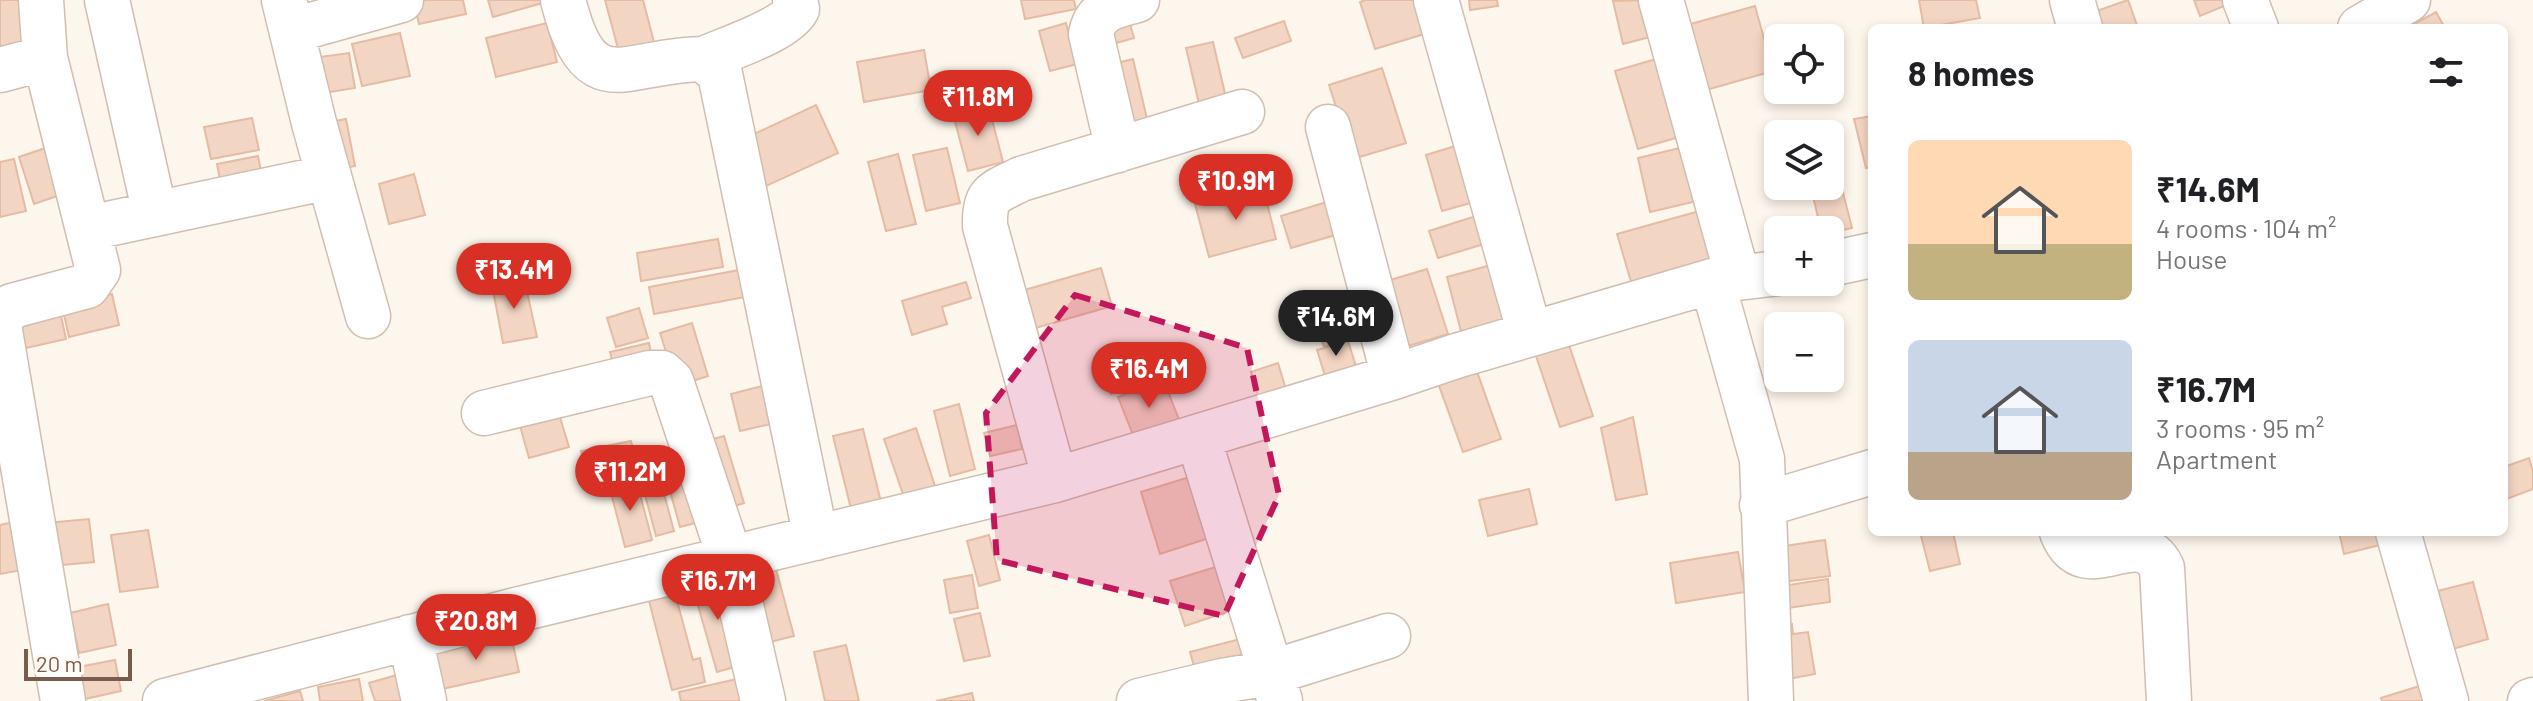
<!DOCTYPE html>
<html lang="en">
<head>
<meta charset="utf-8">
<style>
	body { margin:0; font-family:Barlow,sans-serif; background:#f2f2f2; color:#202124; height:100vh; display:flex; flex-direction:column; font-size:30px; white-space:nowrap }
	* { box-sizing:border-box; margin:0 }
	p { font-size:26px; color:#757577 }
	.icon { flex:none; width:44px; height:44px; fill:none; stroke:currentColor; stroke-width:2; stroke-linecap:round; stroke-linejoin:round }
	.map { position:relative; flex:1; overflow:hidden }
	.details { position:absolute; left:1868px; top:24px; width:640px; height:512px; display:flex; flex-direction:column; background:#fff; border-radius:12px; box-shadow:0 4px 12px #0003 }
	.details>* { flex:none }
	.buttons { position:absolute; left:1764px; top:24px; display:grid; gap:16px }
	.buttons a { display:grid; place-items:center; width:80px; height:80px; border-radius:12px; background:#fff; box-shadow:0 4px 12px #0003; font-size:40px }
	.scale { position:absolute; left:24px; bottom:20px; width:108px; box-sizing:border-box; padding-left:8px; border:4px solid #7a5c4d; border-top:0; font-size:22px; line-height:28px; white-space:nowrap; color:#7a5c4d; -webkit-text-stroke:6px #fffaf3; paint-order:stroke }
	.price { position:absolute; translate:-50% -68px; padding:0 18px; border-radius:28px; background:#d93025; color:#fff; font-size:26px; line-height:52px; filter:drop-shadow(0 2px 4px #0008) }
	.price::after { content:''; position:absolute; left:50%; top:48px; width:24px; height:18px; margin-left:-12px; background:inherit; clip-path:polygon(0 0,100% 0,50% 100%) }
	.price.active { background:#222; color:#fff }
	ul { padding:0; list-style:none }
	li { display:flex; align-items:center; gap:24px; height:200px; padding:0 40px }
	li span { display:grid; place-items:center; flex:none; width:224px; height:160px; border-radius:12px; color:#555 }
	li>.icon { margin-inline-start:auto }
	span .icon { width:96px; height:96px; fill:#fffc; stroke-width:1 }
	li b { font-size:34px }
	h2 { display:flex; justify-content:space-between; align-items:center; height:96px; padding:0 40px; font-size:34px }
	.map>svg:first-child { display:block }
</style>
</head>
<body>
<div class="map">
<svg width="2533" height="701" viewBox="0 0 2533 701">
	<rect width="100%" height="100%" fill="#fdf6ec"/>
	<path fill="#f3d5c3" stroke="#e6bba3" stroke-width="2" d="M0,0H27L36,45L0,52Z
		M426,0H463L466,14L419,24L414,2Z
		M488,0H545L546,2L493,17Z
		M605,0H643L655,46L620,56Z
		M1021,0H1074L1076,9L1025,19Z
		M1365,0H1421L1431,32L1375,49L1360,2Z
		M1469,0H1497L1498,6L1470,10Z
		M1645,0L1654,36L1623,44L1613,1Z
		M1919,0H1976L1980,18L1924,28Z
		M2128,0L2138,28H2086L2082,16Z
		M2194,0H2228L2229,4L2200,16Z
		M1755,6L1773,71L1699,92L1680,27Z
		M1126,10L1134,38L1106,46Z
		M2436,12L2445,28H2407Z
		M1284,21L1291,41L1243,58L1235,38Z
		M547,23L557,62L496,77L486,38Z
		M1066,23L1077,64L1050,71L1039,31Z
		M400,33L410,76L362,86L352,44Z
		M1213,42L1227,102L1200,108L1186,48Z
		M924,50L931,90L864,102L857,62Z
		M349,53L355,88L311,95L305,59Z
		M1133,59L1148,123L1116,131L1101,67Z
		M1656,59L1679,137L1638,149L1615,71Z
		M1382,68L1406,143L1353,159L1329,85Z
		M988,104L1003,162L968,171L953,114Z
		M816,105L838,153L744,196L722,149Z
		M1872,116V167L1866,168L1854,119Z
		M252,118L259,150L211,159L204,127Z
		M346,119L355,166L329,171L319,124Z
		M1465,143L1481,200L1442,211L1426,155Z
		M54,145L69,192L34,204L19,157Z
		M1684,147L1697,201L1650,212L1638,158Z
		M947,148L960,203L926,211L913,155Z
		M898,154L916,224L886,231L868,162Z
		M258,156L264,186L223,194L217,164Z
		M14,159L26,211L0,217V162Z
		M414,174L425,215L389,224L379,184Z
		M1840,181L1852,228L1830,233V230H1821L1811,188L1830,186V183Z
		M1263,187L1276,239L1209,257L1195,204Z
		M1330,201L1339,234L1291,248L1281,216Z
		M1703,210L1718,261L1632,285L1617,234Z
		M1476,216L1484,244L1438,258L1429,231Z
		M718,239L723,267L641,281L637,253Z
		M1491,265L1507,327L1463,339L1447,277Z
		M1101,268L1112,306L1032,329L1021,291Z
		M1427,269L1448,334L1408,346L1387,281Z
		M739,270L745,297L654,314L649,287Z
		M524,278L537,337L503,343L492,285Z
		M966,282L971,298L942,307L947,324L912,335L902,301Z
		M112,294L119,325L69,337L62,306Z
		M1355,297L1367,331L1324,347L1312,312Z
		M59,306L66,339L17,350L10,318Z
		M639,308L648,338L616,347L607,318Z
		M692,323L708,376L677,386L660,333Z
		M1348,341L1356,366L1325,376L1317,350Z
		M1568,342L1593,416L1560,427L1535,353Z
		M649,343L652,358L614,368L610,352Z
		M1157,353L1165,372L1111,394L1103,375Z
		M1278,363L1288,396L1261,405L1251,372Z
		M1475,366L1501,439L1463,452L1437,380Z
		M1163,379L1180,422L1135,440L1118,397Z
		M770,384L779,422L740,431L731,394Z
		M556,404L569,447L529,458L517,415Z
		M959,404L975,469L950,476L934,411Z
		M1633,417L1647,494L1616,500L1601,428Z
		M1017,425L1022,449L990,456L984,433Z
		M916,428L936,489L905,500L884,439Z
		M863,429L882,506L852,513L833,436Z
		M724,436L744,503L722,510L702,442Z
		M631,441L637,469L588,479L581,451Z
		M2529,458L2533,471V489L2504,500V467Z
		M683,468L699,522L680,527L665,473Z
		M659,475L674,531L656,536L641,480Z
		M1196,475L1215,536L1160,554L1141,492Z
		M636,479L652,540L625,547L609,485Z
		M1529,489L1537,524L1488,536L1479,500Z
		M89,519L94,562L41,567L36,524Z
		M18,521L27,569L0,574V525Z
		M148,530L158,587L120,592L111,535Z
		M1920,532H1953L1960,564L1930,571Z
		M2339,532H2382L2384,544L2344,554Z
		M989,535L1000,580L979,586L967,541Z
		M1825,540L1830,576L1775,583L1771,548Z
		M1738,552L1745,592L1676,603L1670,563Z
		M773,558L794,636L762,644L743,566Z
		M1219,566L1233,610L1185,626L1170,581Z
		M720,573L745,664L717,672L691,581Z
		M972,575L978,608L950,613L944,580Z
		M1828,579L1830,602L1780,609L1777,587Z
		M2473,582L2488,639L2438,653L2422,595Z
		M673,586L693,660L700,658L705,682L672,690L647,593Z
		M108,604L116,645L79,653L70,613Z
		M980,613L990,656L964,661L954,619Z
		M1792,624L1793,634L1808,632L1815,674L1778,681L1768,628Z
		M511,635L519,672L442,689L433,652Z
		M1248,637L1255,666L1198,680L1190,652Z
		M846,645L859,701H825L814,652Z
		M115,660L121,691L85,699L78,667Z
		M407,672L417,701H375L369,683Z
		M746,677L751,701H681L679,692Z
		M359,679L363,701H320L318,687Z
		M2429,683L2435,701H2382L2381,698Z
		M300,691L303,701H264Z
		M972,693L974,701H936Z"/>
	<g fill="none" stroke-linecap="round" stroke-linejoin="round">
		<defs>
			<path id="minor" d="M107,0L155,214
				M284,0L314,123L368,316
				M563,0C590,107 625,59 704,59L720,74L816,538
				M1436,0L1530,334
				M1661,0L1738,278
				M2072,0L2080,28
				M2245,0L2256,28
				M308,26L401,0
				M2360,28L2408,0
				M704,59C728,48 785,31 797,9L795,0
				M0,70L45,58
				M1328,127L1394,377
				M1118,150L1091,34C1096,8 1114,7 1137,0
				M89,228L329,177
				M1830,264L1872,255
				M1712,281L1762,459L1771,701
				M0,318L12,306L87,286L98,270L45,58L41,0
				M0,331L63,701
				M484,413L650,373H662L671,381L730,558L763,701
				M1198,437L1280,701
				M1055,480L985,226C984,192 994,193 1021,179L1242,112
				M1762,505L1872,472
				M2062,532C2085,590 2138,519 2162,568L2169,701
				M2398,532L2446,701
				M410,637L424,701
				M165,701L512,611L1055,480L1394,377L1456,356L1712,281L1778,273
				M1139,701L1222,681L1270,673L1388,636
				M2530,701L2533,700"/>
		</defs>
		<use href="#minor" stroke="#d1beb0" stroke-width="47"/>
		<use href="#minor" stroke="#fff" stroke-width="44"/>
	</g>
	<path fill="#c2185b" fill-opacity="0.2" stroke="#c2185b" stroke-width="6" stroke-dasharray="16 10" stroke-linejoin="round" d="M1075,295L1247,348L1279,495L1224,616L997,560L986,413Z"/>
</svg>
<div class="buttons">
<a><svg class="icon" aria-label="locate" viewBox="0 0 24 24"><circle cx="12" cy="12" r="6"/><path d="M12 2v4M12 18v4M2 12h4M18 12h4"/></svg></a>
<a><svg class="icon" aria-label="layers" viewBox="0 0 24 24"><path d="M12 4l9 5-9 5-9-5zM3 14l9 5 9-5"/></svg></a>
<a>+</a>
<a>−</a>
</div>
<div class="scale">20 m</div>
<b class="price" style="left:978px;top:138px">₹11.8M</b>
<b class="price" style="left:1236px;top:222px">₹10.9M</b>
<b class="price" style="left:514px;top:311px">₹13.4M</b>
<b class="price active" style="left:1336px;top:358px">₹14.6M</b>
<b class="price" style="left:1149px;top:410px">₹16.4M</b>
<b class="price" style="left:630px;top:513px">₹11.2M</b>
<b class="price" style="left:718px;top:622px">₹16.7M</b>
<b class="price" style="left:476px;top:662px">₹20.8M</b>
<section class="details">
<h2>8 homes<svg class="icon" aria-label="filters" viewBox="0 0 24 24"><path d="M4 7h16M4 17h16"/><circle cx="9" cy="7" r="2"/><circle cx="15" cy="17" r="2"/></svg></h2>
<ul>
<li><span style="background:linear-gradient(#ffd9b3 65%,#c2b280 0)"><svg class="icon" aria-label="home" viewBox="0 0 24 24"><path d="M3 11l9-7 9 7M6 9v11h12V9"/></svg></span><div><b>₹14.6M</b><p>4 rooms · 104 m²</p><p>House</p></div></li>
<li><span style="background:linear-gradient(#c9d6e8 70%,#b9a48a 0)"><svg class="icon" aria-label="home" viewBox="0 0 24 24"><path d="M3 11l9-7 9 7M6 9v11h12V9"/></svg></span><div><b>₹16.7M</b><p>3 rooms · 95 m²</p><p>Apartment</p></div></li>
</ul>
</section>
</div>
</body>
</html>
